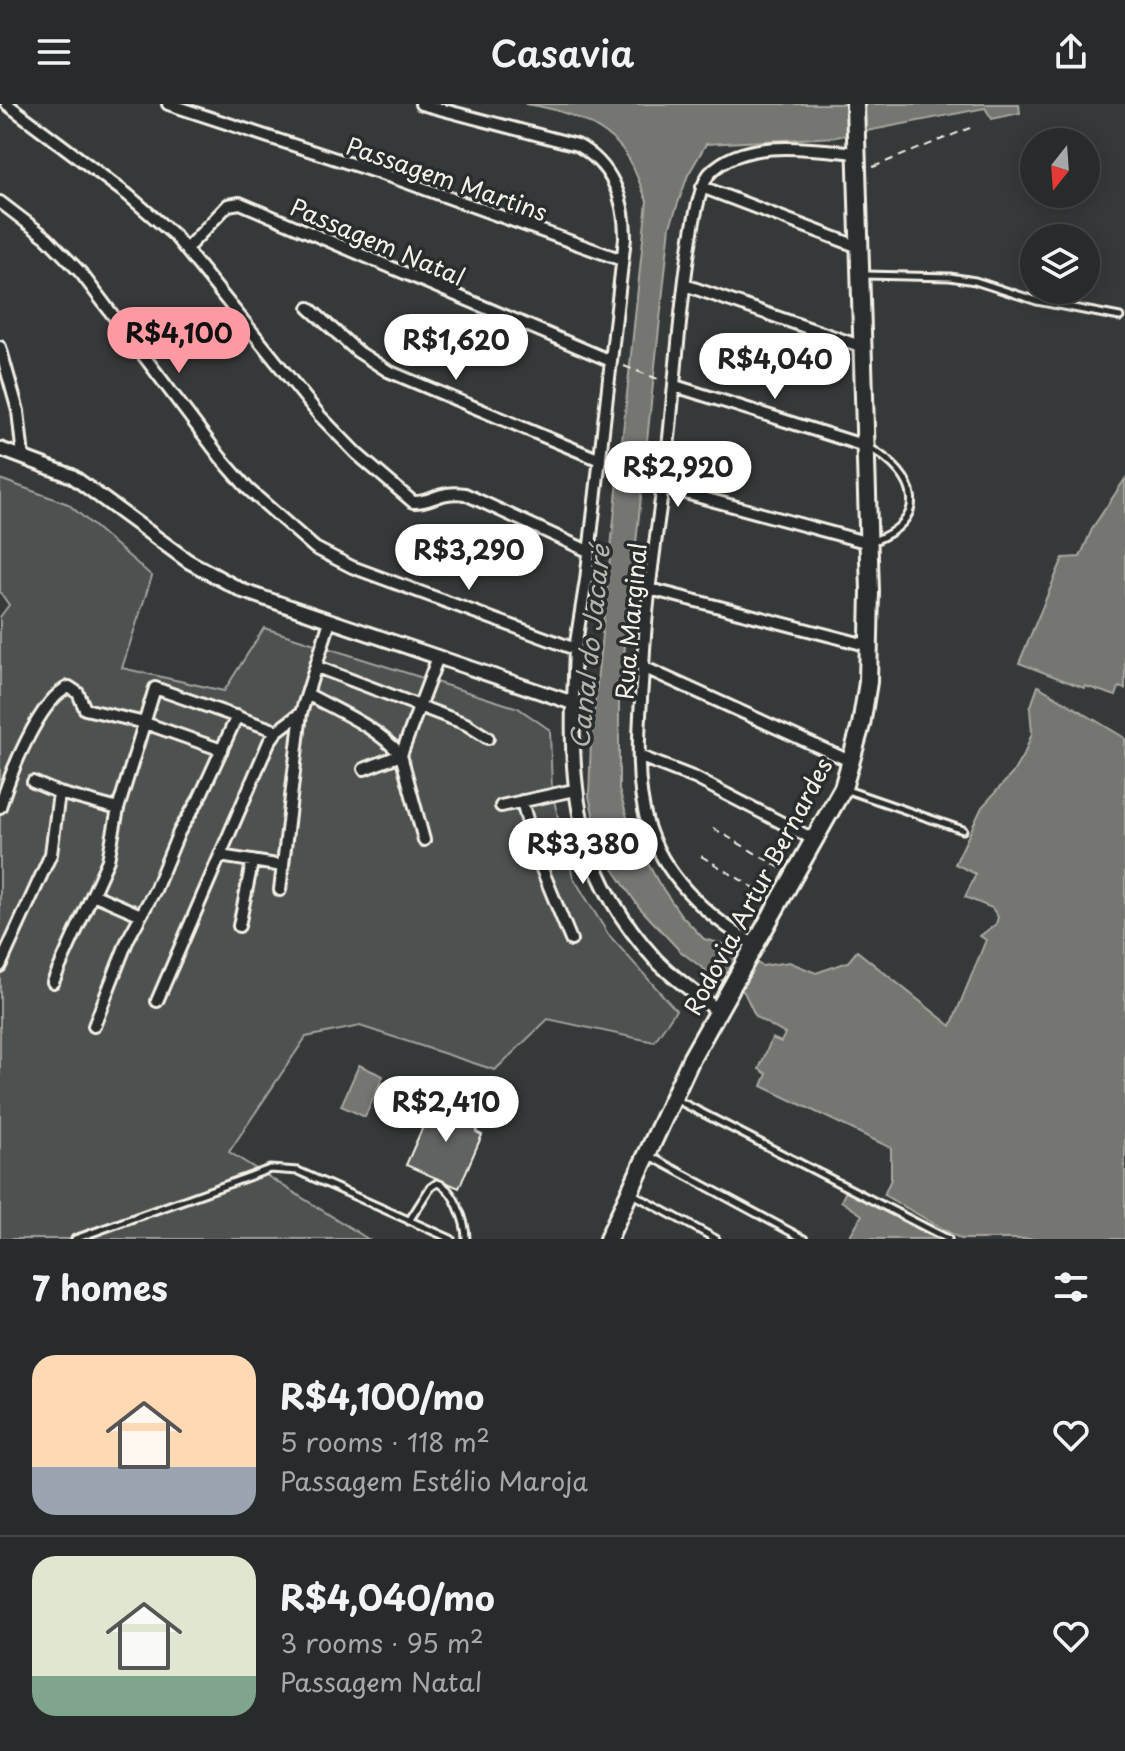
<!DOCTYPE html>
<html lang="en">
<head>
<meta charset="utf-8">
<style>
	body { margin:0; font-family:"Playpen Sans",sans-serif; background:#343737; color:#f1f3f6; height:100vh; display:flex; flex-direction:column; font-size:30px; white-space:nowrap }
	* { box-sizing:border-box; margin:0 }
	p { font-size:26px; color:#a5a7a9 }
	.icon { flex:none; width:44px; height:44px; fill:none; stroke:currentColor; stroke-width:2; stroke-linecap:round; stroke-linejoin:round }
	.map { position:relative; height:1135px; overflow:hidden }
	.panel { display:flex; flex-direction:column; background:#282b2b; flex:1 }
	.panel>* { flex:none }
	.needle { width:52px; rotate:197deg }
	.controls { position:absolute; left:1020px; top:24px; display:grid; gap:16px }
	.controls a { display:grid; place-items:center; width:80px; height:80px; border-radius:50%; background:#282b2b; box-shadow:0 4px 20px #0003,0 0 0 2px #444747; font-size:40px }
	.price { position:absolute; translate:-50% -68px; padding:0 18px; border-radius:28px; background:#fff; color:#222; font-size:26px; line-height:52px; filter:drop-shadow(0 2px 4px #0008) }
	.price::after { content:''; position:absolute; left:50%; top:48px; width:24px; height:18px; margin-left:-12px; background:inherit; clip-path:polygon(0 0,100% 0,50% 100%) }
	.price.current { background:#ff9aa2; color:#111 }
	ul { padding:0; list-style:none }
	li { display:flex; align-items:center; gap:24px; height:200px; padding:0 32px }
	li+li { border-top:2px solid #444747 }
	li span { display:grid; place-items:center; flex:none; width:224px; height:160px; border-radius:24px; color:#555 }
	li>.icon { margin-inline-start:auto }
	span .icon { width:96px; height:96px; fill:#fffc; stroke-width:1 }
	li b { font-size:34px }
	h2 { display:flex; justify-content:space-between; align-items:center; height:96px; padding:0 32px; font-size:34px }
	header { display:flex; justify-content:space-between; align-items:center; height:104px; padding:0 32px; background:#282b2b; font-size:36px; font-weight:600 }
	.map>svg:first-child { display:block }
</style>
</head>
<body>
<header><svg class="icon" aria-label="menu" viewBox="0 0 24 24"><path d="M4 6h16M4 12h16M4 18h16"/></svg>Casavia<svg class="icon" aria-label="share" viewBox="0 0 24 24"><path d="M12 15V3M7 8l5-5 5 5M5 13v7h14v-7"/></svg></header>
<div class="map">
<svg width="1125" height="1135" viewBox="0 0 1125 1135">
	<rect width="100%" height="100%" fill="#363939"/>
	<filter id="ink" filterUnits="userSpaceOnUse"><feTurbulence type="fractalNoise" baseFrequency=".0125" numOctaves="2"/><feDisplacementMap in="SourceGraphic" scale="16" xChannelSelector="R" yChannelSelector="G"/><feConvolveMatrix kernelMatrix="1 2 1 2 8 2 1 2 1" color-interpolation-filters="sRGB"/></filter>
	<g filter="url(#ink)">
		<path fill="#4e514f" stroke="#a1a19c" stroke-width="2" d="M0,375L68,400L152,472L122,564L224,587L264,524L518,604L550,626L552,688L573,773L608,830L676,906L654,938L548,915L495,966L360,922L306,933L229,1048L368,1135H0V513L9,501L0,488Z"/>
		<path fill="#757572" stroke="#a8a7a1" stroke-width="2" d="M525,0H1019L1020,9L992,15L985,4L836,33L706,40L688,71L670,122L619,598V686L632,730L658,778L681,811L704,835L730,842L762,862L789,858L816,869L848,858L857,847L951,922L986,836L980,832L996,820L998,813L992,804L965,793L976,770L955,760L982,703L1012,670L1025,648L1032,629L1030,605L1038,582L1125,634V1135H961L884,1091L891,1075V1044L762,982L767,970L759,965L772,934L781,938L785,930L756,913L744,888L713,872L680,847L639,803L601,747L589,692L591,636L647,97C641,83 636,68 629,55C611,22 560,4 525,0Z
			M1125,375V585L1119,583L1116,592L1085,582L1084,584L1019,559L1063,454L1080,453L1093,423Z
			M359,961L383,972L365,1013L341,1002Z
			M846,1087L937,1135H848L862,1111L841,1097Z"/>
		<path fill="#616362" stroke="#f4f1e8" stroke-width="2" d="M451,993L471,1002L465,1015L479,1021L476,1028L482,1031L459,1084L406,1061L433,1000L446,1006Z"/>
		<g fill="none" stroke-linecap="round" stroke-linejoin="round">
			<defs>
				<path id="service" d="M865,171L950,173L975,177L1037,197L1120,213
					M870,344C918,372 932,416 871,438
					M847,686L963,726
					M675,995L948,1135
					M650,1052L804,1135
					M633,1090L716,1135
					M409,1117L430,1084L437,1079C454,1083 466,1119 466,1135
					M75,1135L270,1065L298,1067L451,1135"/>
				<path id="minor" d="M7,0L128,91L174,131L320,312L357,350L413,398C431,399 440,386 465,390L588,447
					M168,0L400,76L622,156
					M421,0L577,41C612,60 625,95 625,134L586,476L575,545L573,599
					M702,83L859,143
					M0,98L47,134L81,169L221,354L248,385L315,444L352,463L575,545
					M187,144L228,101L240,99L611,257
					M685,181L863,243
					M309,204L357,247L388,267L600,356
					M0,243L18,307L23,353
					M675,282L865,342
					M663,383L869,439
					M650,485L870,542
					M317,563L466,620L488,634
					M643,563L852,658
					M307,590C342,609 375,622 401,651L364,665
					M641,653L695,674L815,736
					M33,678L59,689L118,705
					M522,697L537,753L571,836
					M501,702L574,686
					M0,703C9,673 39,595 69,583L78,589L85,605L145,619L222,646
					M424,736L401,651L438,553
					M220,752L283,762
					M280,786L301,609L330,517
					M95,791L141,811
					M239,822L252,759
					M755,841C708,813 666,776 648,722C633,674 640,615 643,565C646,491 659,416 668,343C674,296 686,95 710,69C744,33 813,45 856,49
					M0,862L51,750L59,689
					M53,878L108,756L118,705L155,584L277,627
					M157,897L269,638L277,627L301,609
					M94,922L128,835L155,786L179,728L199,695L237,612"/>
				<path id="tertiary" d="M0,345L72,372L188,457L243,487L573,599C570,702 584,777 655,855C673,874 697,890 717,906"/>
				<path id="primary" d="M608,1135L691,955L843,684L861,621L868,578L870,487L855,0"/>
			</defs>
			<use href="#service" stroke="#f4f1e8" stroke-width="11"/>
			<use href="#minor" stroke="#f4f1e8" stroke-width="16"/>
			<use href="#tertiary" stroke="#f4f1e8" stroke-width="18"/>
			<use href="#primary" stroke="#f4f1e8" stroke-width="22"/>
			<path stroke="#f4f1e8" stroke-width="2" stroke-dasharray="8 6" stroke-linecap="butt" d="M873,63L970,24
				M624,262L663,277
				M713,724L782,765
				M701,752L766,791"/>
			<use href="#service" stroke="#2a2d2e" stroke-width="5"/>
			<use href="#minor" stroke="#2a2d2e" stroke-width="10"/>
			<use href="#tertiary" stroke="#2a2d2e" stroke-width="12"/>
			<use href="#primary" stroke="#2a2d2e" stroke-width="16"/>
		</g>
	</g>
	<g text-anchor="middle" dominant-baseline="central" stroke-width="7" stroke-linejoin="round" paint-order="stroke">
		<g font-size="24" fill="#f4f1e8" stroke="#2a2d2e">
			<text transform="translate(447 74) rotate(19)">Passagem Martins</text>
			<text transform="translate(378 137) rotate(23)">Passagem Natal</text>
			<text transform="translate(630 517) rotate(-85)">Rua Marginal</text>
			<text transform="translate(757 782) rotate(-62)">Rodovia Artur Bernardes</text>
		</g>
		<g font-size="26" font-style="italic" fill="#b4b3ad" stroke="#2a2d2e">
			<text transform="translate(589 543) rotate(-84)">Canal do Jacaré</text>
		</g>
	</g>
</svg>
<div class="controls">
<a><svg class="needle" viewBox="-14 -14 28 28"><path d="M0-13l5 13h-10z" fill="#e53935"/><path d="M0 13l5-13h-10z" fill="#a5a7a9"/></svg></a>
<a><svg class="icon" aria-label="layers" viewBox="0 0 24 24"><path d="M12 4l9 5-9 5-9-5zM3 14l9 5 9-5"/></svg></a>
</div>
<b class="price current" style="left:179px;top:271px">R$4,100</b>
<b class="price" style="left:456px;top:278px">R$1,620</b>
<b class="price" style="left:775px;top:297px">R$4,040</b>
<b class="price" style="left:678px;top:405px">R$2,920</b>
<b class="price" style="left:469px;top:488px">R$3,290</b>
<b class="price" style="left:583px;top:782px">R$3,380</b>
<b class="price" style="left:446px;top:1040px">R$2,410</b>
</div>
<section class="panel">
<h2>7 homes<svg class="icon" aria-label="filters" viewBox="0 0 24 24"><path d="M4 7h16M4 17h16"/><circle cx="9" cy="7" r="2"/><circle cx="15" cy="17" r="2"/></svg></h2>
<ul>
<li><span style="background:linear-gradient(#ffd9b3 70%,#9aa5b1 0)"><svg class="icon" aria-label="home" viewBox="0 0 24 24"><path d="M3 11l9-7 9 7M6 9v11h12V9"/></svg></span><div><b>R$4,100/mo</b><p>5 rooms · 118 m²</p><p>Passagem Estélio Maroja</p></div><svg class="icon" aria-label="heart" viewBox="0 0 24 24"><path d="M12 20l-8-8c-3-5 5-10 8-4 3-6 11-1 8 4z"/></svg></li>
<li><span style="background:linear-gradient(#dfe7d0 75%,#7fa58c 0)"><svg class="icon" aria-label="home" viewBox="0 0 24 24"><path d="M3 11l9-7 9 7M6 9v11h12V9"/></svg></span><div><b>R$4,040/mo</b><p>3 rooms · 95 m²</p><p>Passagem Natal</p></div><svg class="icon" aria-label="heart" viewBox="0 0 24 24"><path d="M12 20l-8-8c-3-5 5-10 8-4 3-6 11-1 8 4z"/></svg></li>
</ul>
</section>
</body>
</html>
